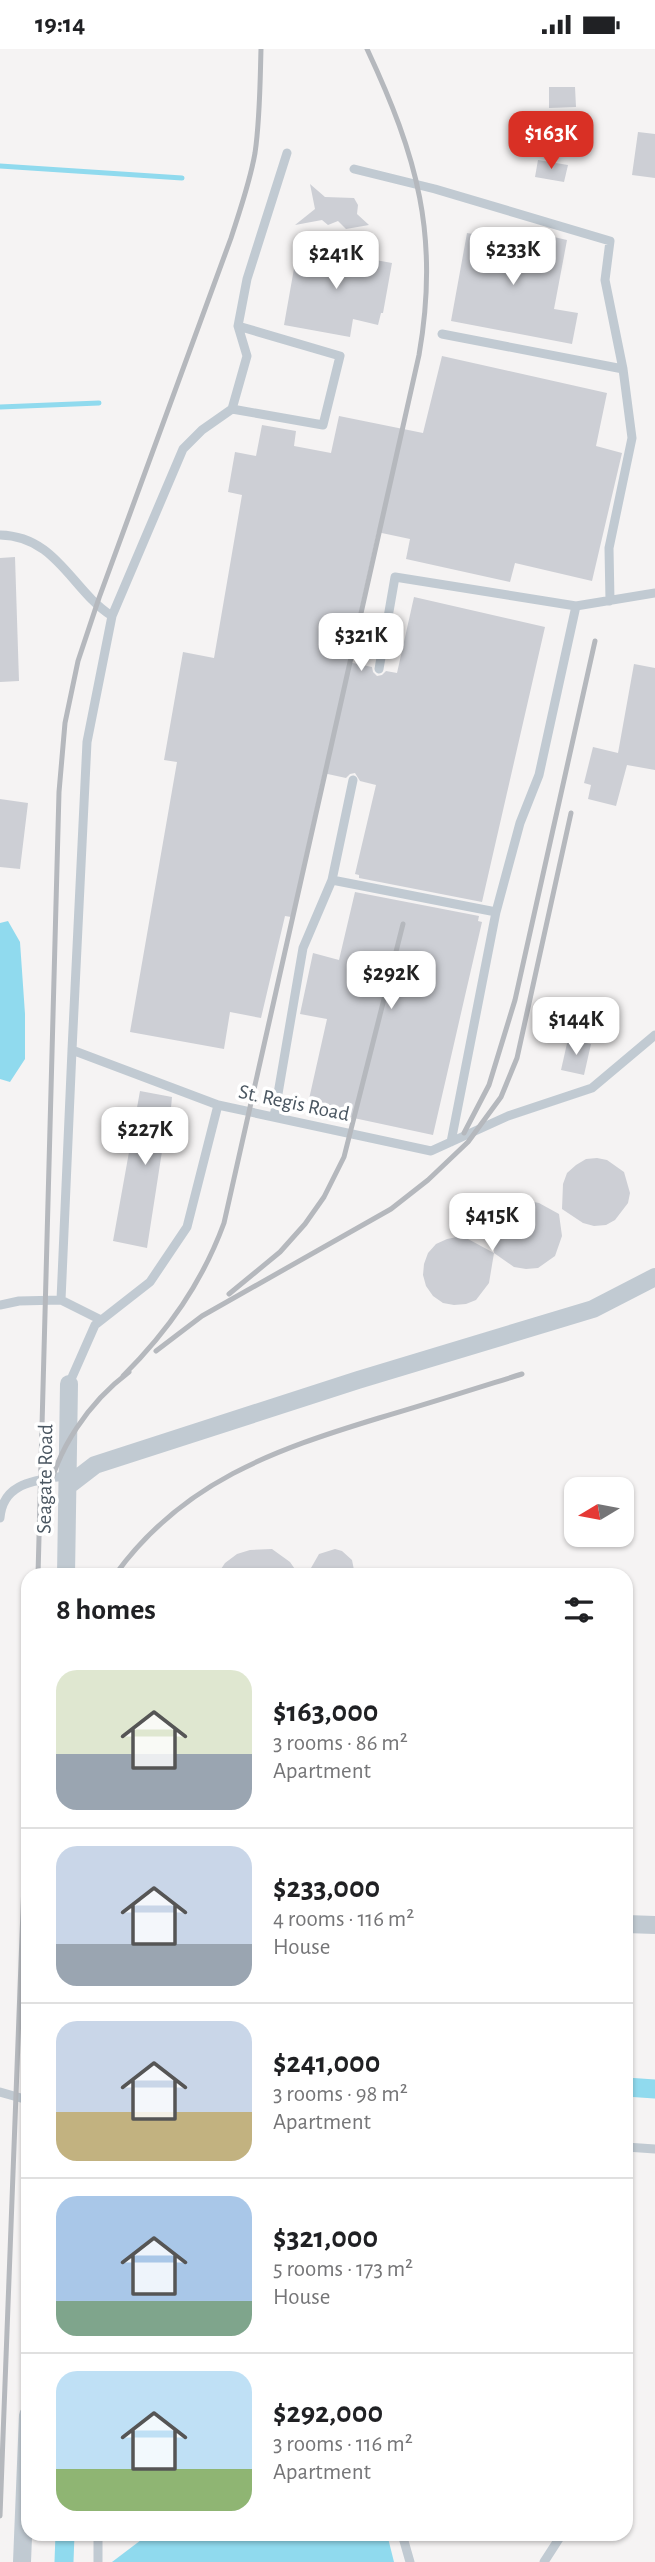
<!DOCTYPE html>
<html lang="en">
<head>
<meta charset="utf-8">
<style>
	body { margin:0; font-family:"Alegreya Sans",sans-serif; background:#f2f2f2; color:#202124; height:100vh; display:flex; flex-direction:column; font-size:26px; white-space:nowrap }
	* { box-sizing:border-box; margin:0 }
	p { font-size:23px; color:#757577 }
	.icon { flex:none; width:38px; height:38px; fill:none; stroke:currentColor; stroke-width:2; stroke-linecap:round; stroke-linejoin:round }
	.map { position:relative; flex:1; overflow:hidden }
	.side { position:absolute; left:21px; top:1519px; width:612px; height:973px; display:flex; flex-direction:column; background:#fff; border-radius:21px; box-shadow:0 2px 5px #0004 }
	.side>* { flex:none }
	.needle { width:46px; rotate:260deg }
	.controls { position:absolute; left:564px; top:1428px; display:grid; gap:14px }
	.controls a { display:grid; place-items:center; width:70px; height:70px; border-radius:14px; background:#fff; box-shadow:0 2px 5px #0004; font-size:35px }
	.price { position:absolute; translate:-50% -60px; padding:0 16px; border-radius:14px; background:#fff; color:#222; font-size:23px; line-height:46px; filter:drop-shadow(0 2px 4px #0008) }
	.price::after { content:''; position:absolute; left:50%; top:42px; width:21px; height:16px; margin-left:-10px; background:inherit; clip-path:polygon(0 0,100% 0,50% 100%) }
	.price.selected { background:#d93025; color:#fff }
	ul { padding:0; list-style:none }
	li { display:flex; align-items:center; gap:21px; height:175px; padding:0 35px }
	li+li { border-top:2px solid #e0e0e0 }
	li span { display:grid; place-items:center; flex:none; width:196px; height:140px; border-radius:21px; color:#555 }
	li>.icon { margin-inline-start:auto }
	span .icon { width:84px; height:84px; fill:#fffc; stroke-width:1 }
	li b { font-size:30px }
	h2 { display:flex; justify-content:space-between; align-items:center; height:84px; padding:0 35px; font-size:30px }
	.status { display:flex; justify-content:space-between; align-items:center; height:49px; padding:0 35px; background:#fff; direction:ltr }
	.status svg { height:19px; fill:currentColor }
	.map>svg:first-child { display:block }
</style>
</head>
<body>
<div class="status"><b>19:14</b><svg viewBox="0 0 49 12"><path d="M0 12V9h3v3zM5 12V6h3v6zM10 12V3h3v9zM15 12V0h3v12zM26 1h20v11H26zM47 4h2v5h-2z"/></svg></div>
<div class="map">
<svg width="655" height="2513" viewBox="0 0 655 2513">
	<rect width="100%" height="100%" fill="#f5f3f3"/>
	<path fill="#90daee" d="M8,872L20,893L25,965V1010L10,1033L0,1030V874Z
		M149,2485H387L394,2513H112Z"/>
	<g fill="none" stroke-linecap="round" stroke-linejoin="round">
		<path stroke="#90daee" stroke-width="5" d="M0,117L182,129
			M0,358L99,354"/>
		<path stroke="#90daee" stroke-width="19" d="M626,2038L655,2040
			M64,2513L65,2485"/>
	</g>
	<path fill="#cdcfd5" d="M549,38H575L576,58L549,59Z
		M638,83L655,85V129L632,126Z
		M538,111L568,116L564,133L535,128Z
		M310,135L325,148L354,149L358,156L357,165L369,176L346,180L338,172L328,176L322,171L295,176L315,160Z
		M503,179L524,183L521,196L552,201L554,188L567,191L554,260L578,264L572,295L451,272L467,184L501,190Z
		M298,197L392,214L383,264H381L378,276L353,270L350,288L284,276Z
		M442,307L607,344L596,397L622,404L592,532L515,514L510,533L406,510L410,490L377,483L348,613L372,618L373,623L377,627L382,626L386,622L397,624L414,548L545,578L482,853L359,829V826L355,825L376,736L360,732L355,724L350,725L346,729L323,724L291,868L285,867L261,969L230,963L224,1000L130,983L177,713L164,711L183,603L214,609L242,446L228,443L235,403L256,407L262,376L296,382L294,397L331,404L339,367L423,384Z
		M15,508L19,632L0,633V509Z
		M634,615L655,619V721L627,716L616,757L588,750L591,736L584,734L593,698L618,704Z
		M0,750L28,754L20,820L0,818Z
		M355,843L479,867L478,872L482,873L433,1086L307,1059L327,970L300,965L313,904L339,911Z
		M568,990L591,995L584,1026L561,1021Z
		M140,1042L172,1048L171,1059L184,1062L180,1086L165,1083L147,1199L113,1192Z
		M597,1109L607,1111L624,1123L630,1144L628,1154L615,1171L606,1176L594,1177L583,1174L562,1160L563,1135L567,1124L576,1116L586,1110Z
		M529,1152L539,1154L559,1165L562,1187L555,1207L538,1219L526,1220L514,1218L494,1204L489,1234L476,1251L466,1255L454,1256L443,1254L433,1247L426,1237L423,1226L424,1215L428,1204L436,1195L447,1190L457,1188L468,1190L494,1204L495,1179L500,1168L508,1159L518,1154Z
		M272,1500L290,1513L299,1526H217L225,1514L237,1505L250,1501Z
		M335,1500L342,1502L352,1511L355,1526H307L319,1505Z"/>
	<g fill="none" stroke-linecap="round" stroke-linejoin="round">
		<path stroke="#c1cad2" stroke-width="9" d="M354,120L435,140L610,192L605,231L623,320L632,389L609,499L610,552
			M442,285L623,320
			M232,360L323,376L340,307L238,277
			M0,486C57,487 72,542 112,567
			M576,557L655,544
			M379,620L395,528L576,557L539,726L520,774L496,863
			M332,831L353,731
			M218,1056L72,1001L87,693L112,567L183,400L202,381L232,360L247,307L238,277L247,230L287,104
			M274,1068L303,899L332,831L496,863L451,1093
			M61,1251L72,1001
			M0,1256L19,1252L61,1251L101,1271
			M69,1335L95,1276L150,1233L187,1178L218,1056L431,1102L508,1067L592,1039L655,986
			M0,1469C3,1431 39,1432 69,1426
			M0,2043L28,2051
			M626,2098L655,2100
			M402,2485L410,2513
			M98,2513V2485
			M544,2513L562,2485"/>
		<path stroke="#c1cad2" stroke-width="18" d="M69,1436L95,1416L358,1331L593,1260L655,1228
			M66,1526L69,1335
			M626,1875L655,1876
			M22,2513L28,2366"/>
		<path stroke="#b5b8bd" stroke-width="5" d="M464,1084L489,1036L515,951L595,592
			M229,1245L280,1203L305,1175L324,1148L344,1108L403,875
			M156,1302L202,1267L391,1160L428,1131L468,1093L501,1048L517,1009L571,764
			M123,1327C168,1282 202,1234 224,1174L419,306C440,187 417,107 367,0
			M47,1450C56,1401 89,1353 129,1323
			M38,1526L59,743L65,674L78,612L99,549L231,189C240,161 250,133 255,104C260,70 260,35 261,0
			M115,1526C182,1433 274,1401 379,1369C427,1355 474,1340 522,1325
			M0,2467L28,1729"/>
	</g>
	<g text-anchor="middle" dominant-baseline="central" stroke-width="7" stroke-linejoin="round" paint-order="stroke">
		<g font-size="21" fill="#4a5661" stroke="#fff">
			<text transform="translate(294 1054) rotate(12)">St. Regis Road</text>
			<text transform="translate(45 1430) rotate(-89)">Seagate Road</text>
		</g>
	</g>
</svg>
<div class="controls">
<a><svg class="needle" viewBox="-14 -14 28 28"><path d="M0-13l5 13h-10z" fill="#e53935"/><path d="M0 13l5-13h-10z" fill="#757577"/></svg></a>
</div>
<b class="price selected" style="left:551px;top:122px">$163K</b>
<b class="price" style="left:513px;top:238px">$233K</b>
<b class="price" style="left:336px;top:242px">$241K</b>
<b class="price" style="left:361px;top:624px">$321K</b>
<b class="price" style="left:391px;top:962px">$292K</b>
<b class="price" style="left:576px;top:1008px">$144K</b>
<b class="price" style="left:145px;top:1118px">$227K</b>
<b class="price" style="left:492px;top:1204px">$415K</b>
<section class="side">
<h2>8 homes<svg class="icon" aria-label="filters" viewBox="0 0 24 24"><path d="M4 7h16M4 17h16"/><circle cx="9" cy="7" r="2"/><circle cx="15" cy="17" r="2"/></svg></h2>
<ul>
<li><span style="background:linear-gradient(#dfe7d0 60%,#9aa5b1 0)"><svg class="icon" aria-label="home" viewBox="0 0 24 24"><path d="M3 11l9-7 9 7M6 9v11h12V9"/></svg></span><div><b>$163,000</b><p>3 rooms · 86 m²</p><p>Apartment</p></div></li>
<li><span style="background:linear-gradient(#c9d6e8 70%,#9aa5b1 0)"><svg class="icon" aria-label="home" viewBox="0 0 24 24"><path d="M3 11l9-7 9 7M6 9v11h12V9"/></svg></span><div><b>$233,000</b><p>4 rooms · 116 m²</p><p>House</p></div></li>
<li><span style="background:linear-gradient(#c9d6e8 65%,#c2b280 0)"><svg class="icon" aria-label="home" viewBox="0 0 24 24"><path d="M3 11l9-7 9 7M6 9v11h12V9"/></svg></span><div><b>$241,000</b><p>3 rooms · 98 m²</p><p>Apartment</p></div></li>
<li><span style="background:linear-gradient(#a9c7e8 75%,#7fa58c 0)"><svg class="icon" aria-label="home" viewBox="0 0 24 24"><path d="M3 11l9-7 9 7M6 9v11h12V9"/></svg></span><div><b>$321,000</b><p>5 rooms · 173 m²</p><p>House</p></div></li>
<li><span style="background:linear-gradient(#bfe0f5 70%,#8fb573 0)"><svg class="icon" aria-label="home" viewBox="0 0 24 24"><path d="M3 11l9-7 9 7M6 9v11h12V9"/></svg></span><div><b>$292,000</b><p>3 rooms · 116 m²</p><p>Apartment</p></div></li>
</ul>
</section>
</div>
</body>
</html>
